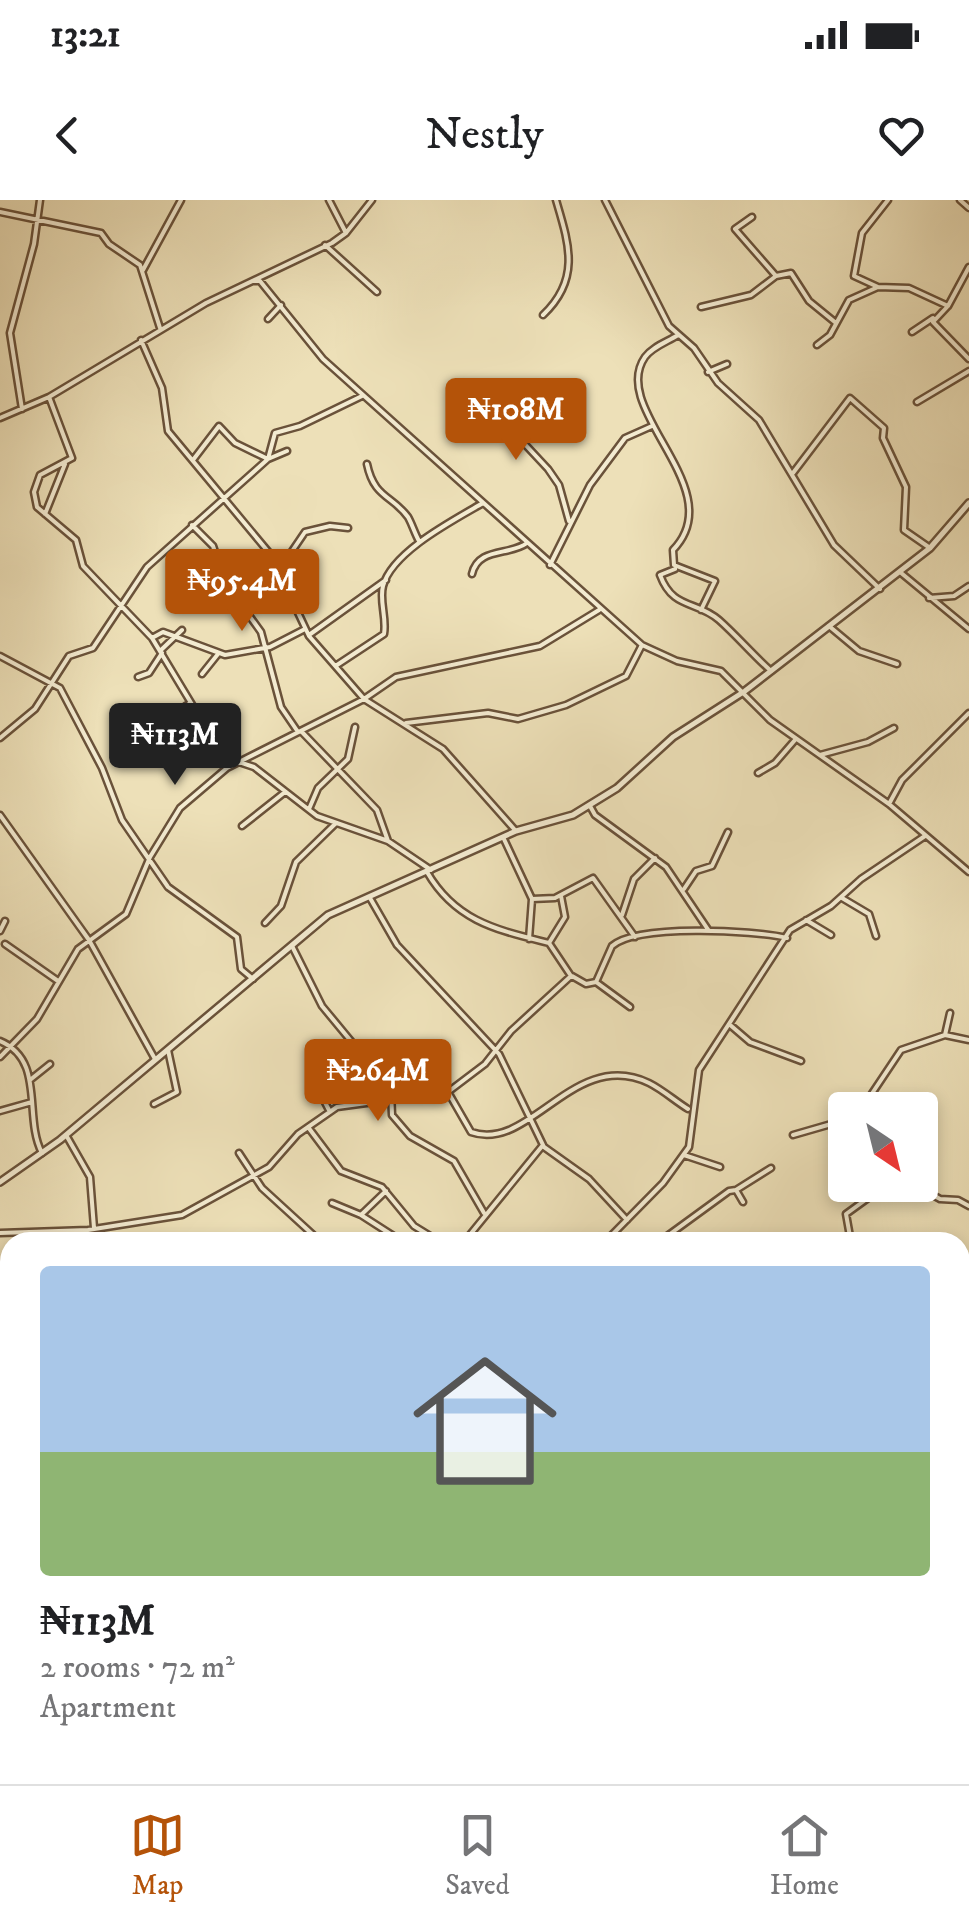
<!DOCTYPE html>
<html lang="en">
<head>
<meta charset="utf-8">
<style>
	body { margin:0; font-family:"IM FELL DW Pica",serif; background:#f6f6f6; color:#202124; height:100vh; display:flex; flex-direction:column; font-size:38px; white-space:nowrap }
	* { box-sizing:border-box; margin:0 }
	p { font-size:32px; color:#757577 }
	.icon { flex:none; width:55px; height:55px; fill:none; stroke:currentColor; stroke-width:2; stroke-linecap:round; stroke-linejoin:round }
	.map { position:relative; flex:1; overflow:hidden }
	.drawer { position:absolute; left:0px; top:1032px; width:970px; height:552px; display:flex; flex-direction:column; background:#fff; border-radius:30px 30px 0 0; box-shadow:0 5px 15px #0003 }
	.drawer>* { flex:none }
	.needle { width:65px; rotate:145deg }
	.controls { position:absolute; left:828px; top:892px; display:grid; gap:20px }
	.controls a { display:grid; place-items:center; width:110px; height:110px; border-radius:10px; background:#fff; box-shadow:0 5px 15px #0003; font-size:50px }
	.price { position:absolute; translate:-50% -85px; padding:0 22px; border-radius:10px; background:#b45309; color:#fff; font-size:32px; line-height:65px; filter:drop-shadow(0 2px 5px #0008) }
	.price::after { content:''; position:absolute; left:50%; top:60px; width:30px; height:22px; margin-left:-15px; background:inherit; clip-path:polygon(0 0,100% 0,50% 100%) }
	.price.selected { background:#222; color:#fff }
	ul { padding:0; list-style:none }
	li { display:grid; align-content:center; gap:20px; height:530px; padding:0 40px }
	li span { display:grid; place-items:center; height:310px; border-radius:10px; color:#555 }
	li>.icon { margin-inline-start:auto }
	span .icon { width:180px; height:180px; fill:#fffc; stroke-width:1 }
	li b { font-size:42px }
	.status { display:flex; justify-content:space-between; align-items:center; height:70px; padding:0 50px; background:#fff; direction:ltr }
	.status svg { height:28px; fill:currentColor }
	header { display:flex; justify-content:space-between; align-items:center; height:130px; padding:0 40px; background:#fff; font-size:45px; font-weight:600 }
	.dock { display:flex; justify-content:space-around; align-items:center; height:140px; border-top:2px solid #e0e0e0; background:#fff; font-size:28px; color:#757577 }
	.dock a { display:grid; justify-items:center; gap:5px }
	.dock .selected { color:#b45309 }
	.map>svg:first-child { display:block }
</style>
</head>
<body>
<div class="status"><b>13:21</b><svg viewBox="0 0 49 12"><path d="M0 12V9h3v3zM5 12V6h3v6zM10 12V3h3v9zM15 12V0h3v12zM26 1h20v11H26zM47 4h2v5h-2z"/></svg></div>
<header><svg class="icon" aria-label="back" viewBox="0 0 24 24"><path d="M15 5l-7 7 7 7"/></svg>Nestly<svg class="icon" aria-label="heart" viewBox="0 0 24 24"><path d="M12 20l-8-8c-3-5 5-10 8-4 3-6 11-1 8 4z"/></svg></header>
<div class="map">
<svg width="969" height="1584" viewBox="0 0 969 1584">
	<rect width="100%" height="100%" fill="#ede0b8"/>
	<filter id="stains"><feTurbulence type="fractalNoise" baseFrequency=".002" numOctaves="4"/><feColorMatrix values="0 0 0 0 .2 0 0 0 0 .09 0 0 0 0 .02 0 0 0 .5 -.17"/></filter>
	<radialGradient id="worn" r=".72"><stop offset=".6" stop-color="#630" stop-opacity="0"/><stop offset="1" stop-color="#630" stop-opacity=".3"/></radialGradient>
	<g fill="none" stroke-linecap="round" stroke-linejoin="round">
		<defs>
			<path id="minor" d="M329,0L346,33
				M605,0L669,126L694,148L718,183L759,220L834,345L880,389
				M888,0L862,33L854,76L878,87L909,88L948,106
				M960,0L969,8
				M0,12L101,33L109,44L140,65L160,128
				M752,17L735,29L776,76
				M325,45L377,92
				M969,67L948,106L933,122L969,159
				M143,70L181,0
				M253,81H260L323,159L642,445L677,461L721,471L770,520L889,604L969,672
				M701,107L751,95L776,76L791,73L809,101L836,123
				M543,115C581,79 569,44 556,0
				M268,119L281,105
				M912,132L933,118
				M678,135C667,142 652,147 645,157C608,210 732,289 673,350L674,365L715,381L701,410
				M141,140L162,188L168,231L271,355L309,436L364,499L443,549L515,630
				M817,145L830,135L849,100L878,87
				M708,172L727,164
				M478,194L548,269L559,285L569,321
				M49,197L72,258L40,275L34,292L37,307L76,340L83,366L152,438L217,546L227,558L254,567L317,616L388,641L431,670
				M917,202L969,171
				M22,209L10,133L34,44L40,0
				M0,218L49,197L206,103L332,43L346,33L372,0
				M193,260L219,226L235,243L268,259L275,233L300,226L362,196
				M367,264C374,298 392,295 408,317C412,324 415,334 419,341
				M793,273L850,198L884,228L883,238L906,287L904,330L930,348
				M45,314L65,264
				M192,325L213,346L225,382L261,432L281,507L298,532
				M550,365L590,285L625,238L652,226
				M675,369L660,375C673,410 696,400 719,420C737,436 753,455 771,471
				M900,372L969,429
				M472,374C478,347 509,356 527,343
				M233,395L282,377V366L305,332L330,326L348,328
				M929,398L954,396L969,386
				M829,426L859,451L897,464
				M309,435L386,380
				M152,438L163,432L225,455L270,447L305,429
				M160,451L182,430
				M0,456L60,488L102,568L122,620L168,687L237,737L241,769L253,779
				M337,465L384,434C387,418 379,401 383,386C392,352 452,321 483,303
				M202,474L218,454
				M138,477L149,473L162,453
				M406,523L488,513L518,519L566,505L626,476L642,445
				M139,526L161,524L190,503
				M301,531L377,610L388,641
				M0,538L35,509L69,456L93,448L147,367L268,259L287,251
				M820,555L868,542L894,528
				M758,573L775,563L795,540
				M889,604L902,580L969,513
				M590,606L595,615L666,667L709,731
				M309,609L318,588L348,559L355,527
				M0,615L89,740L155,859
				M242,626L285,592
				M503,637L532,699L555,698L593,678L635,737
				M684,689L696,671L712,666L728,632
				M370,698L397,745L499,854L544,947L589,979L627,1020
				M842,698L869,714L876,736
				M622,715L634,679L655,658
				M806,720L831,735
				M265,723L281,706L296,662L335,624
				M0,731L5,721
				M529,739L532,699
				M549,743L565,717L561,696
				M5,744L58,781
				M292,746L322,806L360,852L372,874L402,897
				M572,776L586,784L596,782L612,746C637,724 752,730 787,738
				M596,782L630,807
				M729,824L750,842L801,861
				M945,835L950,813
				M0,841C46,860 23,917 42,953
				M0,857L37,819L78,749L126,714L150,657L180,608L227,568L364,499L396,477L540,446L599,410
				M30,880L50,864
				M317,887L330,912
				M391,891L392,915L410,936L454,961L484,1013
				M448,892L471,932C530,953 574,847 649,883C663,890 675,901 688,909
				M154,904L177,892L168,850
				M861,910L901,850L945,835L969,840
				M0,911L32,902
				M308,927L341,971L382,987L414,1026L440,1042
				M66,935L90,977L94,1028
				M793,935L845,920
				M836,940L840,925
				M239,953L262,988L321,1042
				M684,955L720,967
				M915,985L940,999L958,1000L969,1006
				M736,990L771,968
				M332,1003L361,1015L403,1042
				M361,1015L386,991
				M0,1033L88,1030L182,1015L269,967L298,934L337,907L448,892L485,864L511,831L571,776L549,743C498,730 456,722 427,672
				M86,1042L88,1030
				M464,1042L543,945
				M605,1042L663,983L689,947L699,870L790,730L831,706L861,679L925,636
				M659,1042L729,991L736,990L743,1002
				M851,1042L846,1014L886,985
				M0,1121L10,1125
				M0,1173L10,1180
				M960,1214L969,1206
				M960,1226L969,1228
				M0,1246L10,1241
				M0,1321L10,1325
				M960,1458L969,1450
				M0,1461L10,1445
				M960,1566L969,1568
				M69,1575L71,1584
				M159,1575L167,1584
				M240,1575L247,1584
				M371,1575L374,1584
				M518,1575V1584
				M680,1575L687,1584
				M151,1584L156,1575
				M192,1584L199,1575
				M277,1584L290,1575
				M557,1584L570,1575
				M873,1584L879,1575"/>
			<path id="tertiary" d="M0,982L60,940L328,715L516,631L573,615L617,588L673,537L745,491L930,348L969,303"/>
			<path id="secondary" d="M960,1098L969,1095
				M0,1481L10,1477"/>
		</defs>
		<use href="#minor" stroke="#6a523a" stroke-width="9"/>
		<use href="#tertiary" stroke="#6a523a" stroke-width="10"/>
		<use href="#secondary" stroke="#3e2210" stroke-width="11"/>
		<use href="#minor" stroke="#f3ebd1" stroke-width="4"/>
		<use href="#tertiary" stroke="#f3ebd1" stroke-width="5"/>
		<use href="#secondary" stroke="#f3ebd1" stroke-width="6"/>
	</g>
	<rect width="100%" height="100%" filter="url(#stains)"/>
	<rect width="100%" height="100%" fill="url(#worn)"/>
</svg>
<div class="controls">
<a><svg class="needle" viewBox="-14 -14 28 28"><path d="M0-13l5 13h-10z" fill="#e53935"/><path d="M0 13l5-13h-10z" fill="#757577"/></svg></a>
</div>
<b class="price" style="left:516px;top:263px">₦108M</b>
<b class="price" style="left:242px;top:434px">₦95.4M</b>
<b class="price selected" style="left:175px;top:588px">₦113M</b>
<b class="price" style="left:378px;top:924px">₦264M</b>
<section class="drawer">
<ul>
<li><span style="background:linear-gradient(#a9c7e8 60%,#8fb573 0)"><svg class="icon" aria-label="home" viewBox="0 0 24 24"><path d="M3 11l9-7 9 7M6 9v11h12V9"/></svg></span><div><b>₦113M</b><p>2 rooms · 72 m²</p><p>Apartment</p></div></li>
</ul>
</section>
</div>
<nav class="dock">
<a class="selected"><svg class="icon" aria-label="map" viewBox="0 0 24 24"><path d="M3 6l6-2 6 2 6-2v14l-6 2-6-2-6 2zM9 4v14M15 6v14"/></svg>Map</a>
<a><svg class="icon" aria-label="saved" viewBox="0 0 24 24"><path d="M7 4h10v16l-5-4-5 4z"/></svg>Saved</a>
<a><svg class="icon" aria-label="home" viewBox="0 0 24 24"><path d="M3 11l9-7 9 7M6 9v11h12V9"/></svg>Home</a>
</nav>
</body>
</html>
